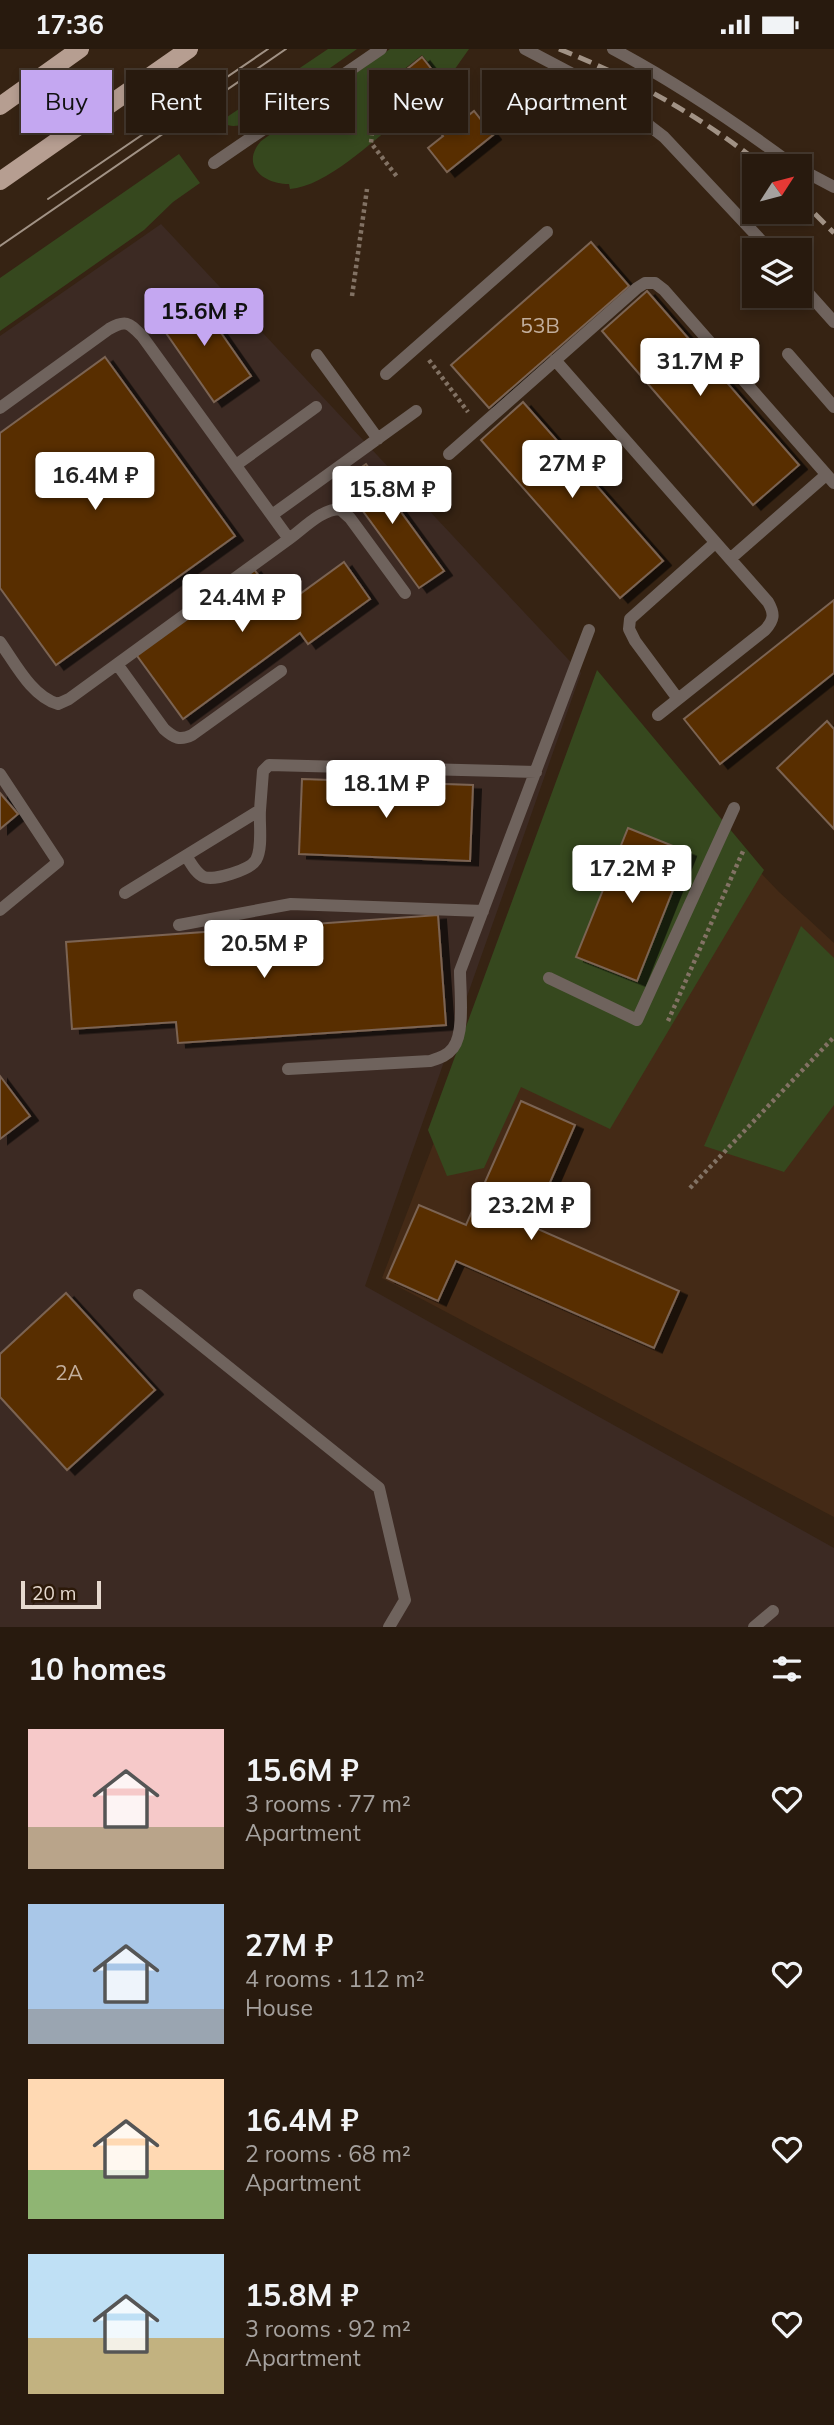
<!DOCTYPE html>
<html lang="en">
<head>
<meta charset="utf-8">
<style>
	body { margin:0; font-family:Mulish,sans-serif; background:#34271c; color:#f1f3f6; height:100vh; display:flex; flex-direction:column; font-size:26px; white-space:nowrap }
	* { box-sizing:border-box; margin:0 }
	p { font-size:23px; color:#a5a19e }
	.icon { flex:none; width:38px; height:38px; fill:none; stroke:currentColor; stroke-width:2; stroke-linecap:round; stroke-linejoin:round }
	.map { position:relative; height:1578px; overflow:hidden }
	.side { display:flex; flex-direction:column; background:#281a0e; flex:1 }
	.side>* { flex:none }
	.guide { position:absolute; left:21px; top:21px; width:793px; height:63px; display:flex; gap:14px }
	.needle { width:46px; rotate:54deg }
	.tools { position:absolute; left:742px; top:105px; display:grid; gap:14px }
	.tools a { display:grid; place-items:center; width:70px; height:70px; border-radius:0px; background:#281a0e; box-shadow:0 4px 10px #0003,0 0 0 2px #44382e; font-size:35px }
	.scale { position:absolute; left:21px; bottom:18px; width:80px; box-sizing:border-box; padding-left:7px; border:4px solid #e6d9cf; border-top:0; font-size:19px; line-height:24px; white-space:nowrap; color:#e6d9cf; -webkit-text-stroke:5px #2c1909; paint-order:stroke }
	.price { position:absolute; translate:-50% -60px; padding:0 16px; border-radius:7px; background:#fff; color:#222; font-size:23px; line-height:46px; filter:drop-shadow(0 2px 4px #0008) }
	.price::after { content:''; position:absolute; left:50%; top:42px; width:21px; height:16px; margin-left:-10px; background:inherit; clip-path:polygon(0 0,100% 0,50% 100%) }
	.price.active { background:#c4a7f1; color:#111 }
	ul { padding:0; list-style:none }
	li { display:flex; align-items:center; gap:21px; height:175px; padding:0 28px }
	li span { display:grid; place-items:center; flex:none; width:196px; height:140px; border-radius:0px; color:#555 }
	li>.icon { margin-inline-start:auto }
	span .icon { width:84px; height:84px; fill:#fffc; stroke-width:1 }
	li b { font-size:30px }
	h2 { display:flex; justify-content:space-between; align-items:center; height:84px; padding:0 28px; font-size:30px }
	.chip { padding:0 24px; border-radius:0px; background:#281a0e; box-shadow:0 4px 10px #0003,0 0 0 2px #44382e; font-size:24px; line-height:63px }
	.chip.active { background:#c4a7f1; color:#111 }
	.status { display:flex; justify-content:space-between; align-items:center; height:49px; padding:0 35px; background:#281a0e; direction:ltr }
	.status svg { height:19px; fill:currentColor }
	.map>svg:first-child { display:block }
</style>
</head>
<body>
<div class="status"><b>17:36</b><svg viewBox="0 0 49 12"><path d="M0 12V9h3v3zM5 12V6h3v6zM10 12V3h3v9zM15 12V0h3v12zM26 1h20v11H26zM47 4h2v5h-2z"/></svg></div>
<div class="map">
<svg width="834" height="1578" viewBox="0 0 834 1578">
	<defs>
		<filter id="shadow"><feDropShadow dx="8" dy="4.5" stdDeviation="0" flood-color="#0009"/></filter>
	</defs>
	<rect width="100%" height="100%" fill="#362313"/>
	<path fill="#442a16" d="M736,798L779,843L834,894V1468L382,1229L483,965Z"/>
	<path fill="#3c2a23" d="M161,175L581,624L365,1237L834,1499V1578H0V287Z"/>
	<path fill="#36481e" d="M328,0H357L255,72C244,75 232,81 222,73L224,70Z
		M390,0H469L445,34L422,6L378,41L401,70C371,93 327,137 290,140L289,135C263,135 240,116 261,92Z
		M179,105L200,134L173,153L144,181L0,282V229Z
		M597,621L764,821L610,1080L521,1038L484,1119L447,1127L428,1081Z
		M801,877L834,909V1056L784,1123L704,1097Z"/>
	<path fill="#582e02" stroke="#7b6452" stroke-width="2" filter="url(#shadow)" d="M422,8L441,32L400,65L380,42Z
		M425,30L460,73L474,62L493,86L447,123L428,99L443,87L408,44Z
		M591,193L629,237L489,359L451,316Z
		M647,242L799,416L753,456L602,282Z
		M194,245L251,327L214,353L157,271Z
		M105,308L235,487L56,616L0,539V384Z
		M523,353L663,512L620,549L481,391Z
		M366,415L444,522L419,539L341,432Z
		M344,513L370,550L308,595L300,584L183,670L135,604L253,519L282,558Z
		M834,551V624L720,715L684,670Z
		M827,672L834,680V780L777,719Z
		M302,730L473,736L470,812L299,805Z
		M0,744L18,765L0,780Z
		M628,779L688,803L637,932L576,908Z
		M438,866L446,976L178,994L176,973L72,980L66,893Z
		M0,1027L30,1067L0,1090Z
		M521,1052L575,1076L531,1177L679,1242L654,1299L456,1212L438,1252L387,1229L419,1156L466,1176Z
		M66,1244L155,1341L67,1421L0,1348V1305Z"/>
	<g fill="none" stroke-linecap="round" stroke-linejoin="round">
		<path stroke="#827264" stroke-width="4.5" stroke-dasharray="3.5 3.5" stroke-linecap="butt" d="M385,22L376,45L371,94L398,129
			M352,247L367,140
			M429,311L468,363
			M668,972L744,800
			M690,1139L834,988"/>
		<path stroke="#6f635d" stroke-width="12" d="M525,0L603,41L664,88L770,201
			M613,0C677,34 736,74 794,117
			M214,114L381,0
			M800,120L834,138
			M800,235L834,273
			M788,305L834,358
			M317,306L378,390
			M555,311L768,553C775,565 774,571 765,581L658,666
			M386,325L547,183
			M0,359L109,280C126,270 129,274 142,287L289,490L69,650L58,655C32,648 15,614 0,593
			M449,405L637,239L645,234H655L664,241L834,434
			M236,416L316,358
			M272,466L416,362
			M289,490C304,479 322,460 340,460L350,469L405,544
			M730,510L826,426
			M117,615L164,680C174,689 180,692 192,686L281,622
			M678,650L635,592L629,580L630,570L715,494
			M0,725L58,813L0,861
			M186,807C191,814 196,825 204,828C214,832 250,821 256,811C263,799 259,775 260,761
			M125,844L260,761L263,722L269,716L536,723
			M179,876L291,855L483,862
			M549,929L637,971L734,759
			M288,1020L430,1012C439,1009 447,1007 453,999C465,984 460,942 460,922L589,581
			M139,1246L379,1439L405,1551L389,1578
			M754,1578L773,1562"/>
		<path stroke="#b69e91" stroke-width="18" d="M0,57L80,0
			M0,132L189,0"/>
		<path stroke="#a19285" stroke-width="2" d="M48,150L268,0
			M0,197L286,0"/>
		<path stroke="#a19285" stroke-width="5" stroke-dasharray="14 7" stroke-linecap="butt" d="M559,0C632,29 702,68 763,117
			M800,150L834,184"/>
	</g>
	<g text-anchor="middle" dominant-baseline="central" stroke-width="7" stroke-linejoin="round" paint-order="stroke">
		<g font-size="21" fill="#c2ae9c">
			<text x="540" y="276">53В</text>
			<text x="69" y="1323">2А</text>
		</g>
	</g>
</svg>
<div class="tools">
<a><svg class="needle" viewBox="-14 -14 28 28"><path d="M0-13l5 13h-10z" fill="#e53935"/><path d="M0 13l5-13h-10z" fill="#a5a19e"/></svg></a>
<a><svg class="icon" aria-label="layers" viewBox="0 0 24 24"><path d="M12 4l9 5-9 5-9-5zM3 14l9 5 9-5"/></svg></a>
</div>
<div class="scale">20 m</div>
<b class="price active" style="left:204px;top:299px">15.6M ₽</b>
<b class="price" style="left:700px;top:349px">31.7M ₽</b>
<b class="price" style="left:572px;top:451px">27M ₽</b>
<b class="price" style="left:95px;top:463px">16.4M ₽</b>
<b class="price" style="left:392px;top:477px">15.8M ₽</b>
<b class="price" style="left:242px;top:585px">24.4M ₽</b>
<b class="price" style="left:386px;top:771px">18.1M ₽</b>
<b class="price" style="left:632px;top:856px">17.2M ₽</b>
<b class="price" style="left:264px;top:931px">20.5M ₽</b>
<b class="price" style="left:531px;top:1193px">23.2M ₽</b>
<div class="guide">
<a class="chip active">Buy</a>
<a class="chip">Rent</a>
<a class="chip">Filters</a>
<a class="chip">New</a>
<a class="chip">Apartment</a>
</div>
</div>
<section class="side">
<h2>10 homes<svg class="icon" aria-label="filters" viewBox="0 0 24 24"><path d="M4 7h16M4 17h16"/><circle cx="9" cy="7" r="2"/><circle cx="15" cy="17" r="2"/></svg></h2>
<ul>
<li><span style="background:linear-gradient(#f6c9c9 70%,#b9a48a 0)"><svg class="icon" aria-label="home" viewBox="0 0 24 24"><path d="M3 11l9-7 9 7M6 9v11h12V9"/></svg></span><div><b>15.6M ₽</b><p>3 rooms · 77 m²</p><p>Apartment</p></div><svg class="icon" aria-label="heart" viewBox="0 0 24 24"><path d="M12 20l-8-8c-3-5 5-10 8-4 3-6 11-1 8 4z"/></svg></li>
<li><span style="background:linear-gradient(#a9c7e8 75%,#9aa5b1 0)"><svg class="icon" aria-label="home" viewBox="0 0 24 24"><path d="M3 11l9-7 9 7M6 9v11h12V9"/></svg></span><div><b>27M ₽</b><p>4 rooms · 112 m²</p><p>House</p></div><svg class="icon" aria-label="heart" viewBox="0 0 24 24"><path d="M12 20l-8-8c-3-5 5-10 8-4 3-6 11-1 8 4z"/></svg></li>
<li><span style="background:linear-gradient(#ffd9b3 65%,#8fb573 0)"><svg class="icon" aria-label="home" viewBox="0 0 24 24"><path d="M3 11l9-7 9 7M6 9v11h12V9"/></svg></span><div><b>16.4M ₽</b><p>2 rooms · 68 m²</p><p>Apartment</p></div><svg class="icon" aria-label="heart" viewBox="0 0 24 24"><path d="M12 20l-8-8c-3-5 5-10 8-4 3-6 11-1 8 4z"/></svg></li>
<li><span style="background:linear-gradient(#bfe0f5 60%,#c2b280 0)"><svg class="icon" aria-label="home" viewBox="0 0 24 24"><path d="M3 11l9-7 9 7M6 9v11h12V9"/></svg></span><div><b>15.8M ₽</b><p>3 rooms · 92 m²</p><p>Apartment</p></div><svg class="icon" aria-label="heart" viewBox="0 0 24 24"><path d="M12 20l-8-8c-3-5 5-10 8-4 3-6 11-1 8 4z"/></svg></li>
</ul>
</section>
</body>
</html>
